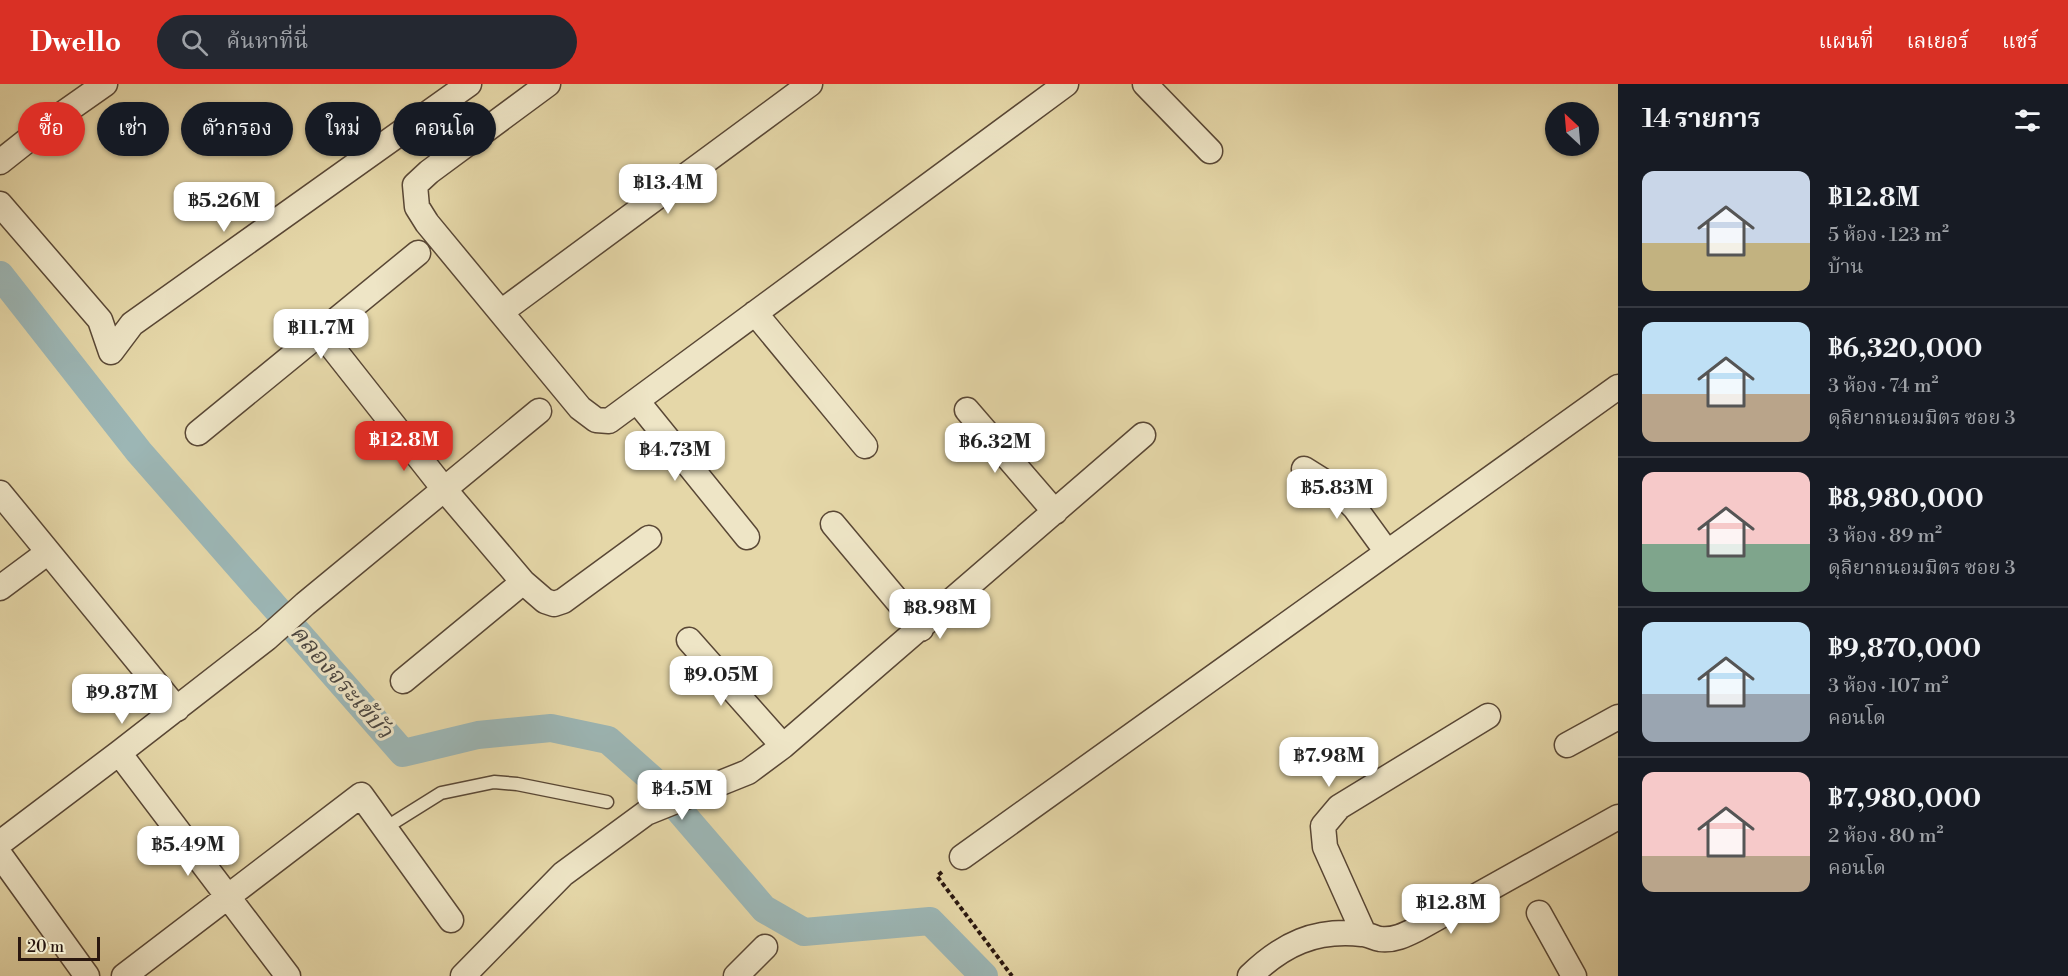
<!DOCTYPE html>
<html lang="th">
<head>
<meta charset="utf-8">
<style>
	body { margin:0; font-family:"Libre Bodoni","Noto Serif Thai",serif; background:#242831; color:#f1f3f6; height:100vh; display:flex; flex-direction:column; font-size:22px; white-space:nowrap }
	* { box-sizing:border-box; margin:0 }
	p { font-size:20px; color:#9ea1a6 }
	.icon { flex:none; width:33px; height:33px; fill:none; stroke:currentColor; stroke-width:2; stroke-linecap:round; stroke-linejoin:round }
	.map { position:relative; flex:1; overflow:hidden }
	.sheet { display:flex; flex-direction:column; background:#171b24; width:450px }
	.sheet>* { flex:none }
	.top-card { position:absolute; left:18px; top:18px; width:570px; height:54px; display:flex; gap:12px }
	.needle { width:39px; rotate:334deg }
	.buttons { position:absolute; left:1545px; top:18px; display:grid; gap:12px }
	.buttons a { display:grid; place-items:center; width:54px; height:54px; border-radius:50%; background:#171b24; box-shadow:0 2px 4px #0004; font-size:30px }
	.scale { position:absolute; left:18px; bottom:15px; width:82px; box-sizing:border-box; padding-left:6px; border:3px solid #2a170f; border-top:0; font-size:16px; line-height:21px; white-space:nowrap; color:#2a170f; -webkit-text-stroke:4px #eee5c6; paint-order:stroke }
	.price { position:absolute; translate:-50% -51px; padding:0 14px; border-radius:12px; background:#fff; color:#222; font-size:20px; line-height:39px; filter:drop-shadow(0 2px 3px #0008) }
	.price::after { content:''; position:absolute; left:50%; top:36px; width:18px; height:14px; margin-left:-9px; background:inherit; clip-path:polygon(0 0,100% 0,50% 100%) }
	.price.on { background:#d93025; color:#fff }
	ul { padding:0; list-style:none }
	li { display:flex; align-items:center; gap:18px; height:150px; padding:0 24px }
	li+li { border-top:2px solid #363941 }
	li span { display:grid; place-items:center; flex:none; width:168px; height:120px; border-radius:12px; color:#555 }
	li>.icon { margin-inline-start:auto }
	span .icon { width:72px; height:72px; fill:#fffc; stroke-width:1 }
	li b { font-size:26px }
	h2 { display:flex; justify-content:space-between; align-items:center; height:72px; padding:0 24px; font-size:26px }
	.pill { padding:0 21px; border-radius:27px; background:#171b24; box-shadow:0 2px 4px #0004; font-size:21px; line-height:54px }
	.pill.on { background:#d93025; color:#fff }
	header { display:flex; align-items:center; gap:36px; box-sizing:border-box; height:84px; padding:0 30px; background:#d93025; color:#fff }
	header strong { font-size:28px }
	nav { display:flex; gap:33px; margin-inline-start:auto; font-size:21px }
	.search { width:420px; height:54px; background:#242831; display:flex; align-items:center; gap:15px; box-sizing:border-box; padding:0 21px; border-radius:33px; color:#9ea1a6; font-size:22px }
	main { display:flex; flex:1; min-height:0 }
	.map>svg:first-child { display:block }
</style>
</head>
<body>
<header>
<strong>Dwello</strong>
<div class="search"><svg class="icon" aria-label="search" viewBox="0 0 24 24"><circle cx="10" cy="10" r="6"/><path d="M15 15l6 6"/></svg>ค้นหาที่นี่</div>
<nav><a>แผนที่</a><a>เลเยอร์</a><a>แชร์</a></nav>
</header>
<main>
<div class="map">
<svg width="1618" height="892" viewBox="0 0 1618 892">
	<rect width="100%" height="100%" fill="#e5d7a8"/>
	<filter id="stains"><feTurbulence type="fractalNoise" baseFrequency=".00333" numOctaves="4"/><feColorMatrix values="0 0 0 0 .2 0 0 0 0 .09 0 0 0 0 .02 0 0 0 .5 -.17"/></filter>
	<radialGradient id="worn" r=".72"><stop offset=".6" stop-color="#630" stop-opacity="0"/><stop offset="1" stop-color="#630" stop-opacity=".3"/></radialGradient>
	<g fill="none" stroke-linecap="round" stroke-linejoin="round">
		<path stroke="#9cb6b5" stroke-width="28" d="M0,191L139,368L403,669L478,651L551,644L608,656L654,697L764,825L804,848L930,837L984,892"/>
		<defs>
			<path id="service" d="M385,744L441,709L494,698L517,700L607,718"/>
			<path id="minor" d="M548,0L429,88L415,101L417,123L427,139L580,324L596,336L609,337L1066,0
				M1145,0L1210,67
				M0,78L48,40L105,0
				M0,120L100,236L111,268L132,240L469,0
				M501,228L810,0
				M755,229L865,362
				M321,249L444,405L523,498L545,517L554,520L563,517L649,454
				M637,317L747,453
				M967,326L1055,428
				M198,349L418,169
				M1304,385L1336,405L1355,424L1387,468
				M0,409L177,625
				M833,440L921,545
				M0,504L47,469
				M689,556L783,662
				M403,597L523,498
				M1567,661L1618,633
				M119,669L288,892
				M0,759L119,669L267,554L305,520L539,327
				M0,771L87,892
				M962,773L1618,303
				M1539,829L1574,892
				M1364,850L1325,763L1323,742L1339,723L1488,632
				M124,892L361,711L451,836
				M463,892L563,790L646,729L748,688L783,662L1143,351
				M736,892L765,863
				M1250,892C1283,860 1315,845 1362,850C1368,850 1374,854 1380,855C1394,857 1407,850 1419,844L1618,733"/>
		</defs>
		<use href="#service" stroke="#594735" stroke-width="15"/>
		<use href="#minor" stroke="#594735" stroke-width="27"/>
		<path stroke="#2a170f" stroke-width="4" stroke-dasharray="4.5 3" stroke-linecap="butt" d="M942,788L937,792L1012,892"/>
		<use href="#service" stroke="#eee5c6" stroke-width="12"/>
		<use href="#minor" stroke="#eee5c6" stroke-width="24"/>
	</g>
	<g text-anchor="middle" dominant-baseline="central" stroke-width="6" stroke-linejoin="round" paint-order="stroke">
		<g font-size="24" font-style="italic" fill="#4c4741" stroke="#eee5c6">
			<text transform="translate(341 598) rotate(49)">คลองจระเข้บัว</text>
		</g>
	</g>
	<rect width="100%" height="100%" filter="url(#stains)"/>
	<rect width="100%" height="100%" fill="url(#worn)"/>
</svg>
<div class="buttons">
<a><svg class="needle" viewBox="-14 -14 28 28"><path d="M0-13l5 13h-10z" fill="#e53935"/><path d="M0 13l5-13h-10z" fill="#9ea1a6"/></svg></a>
</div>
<div class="scale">20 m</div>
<b class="price" style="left:668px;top:131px">฿13.4M</b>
<b class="price" style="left:224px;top:149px">฿5.26M</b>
<b class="price" style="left:321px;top:276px">฿11.7M</b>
<b class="price on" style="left:404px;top:388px">฿12.8M</b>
<b class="price" style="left:995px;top:390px">฿6.32M</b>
<b class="price" style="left:675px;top:398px">฿4.73M</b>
<b class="price" style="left:1337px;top:436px">฿5.83M</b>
<b class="price" style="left:940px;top:556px">฿8.98M</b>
<b class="price" style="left:721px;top:623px">฿9.05M</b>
<b class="price" style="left:122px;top:641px">฿9.87M</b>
<b class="price" style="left:1329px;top:704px">฿7.98M</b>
<b class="price" style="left:682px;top:737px">฿4.5M</b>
<b class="price" style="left:188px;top:793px">฿5.49M</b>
<b class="price" style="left:1451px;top:851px">฿12.8M</b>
<div class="top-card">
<a class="pill on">ซื้อ</a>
<a class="pill">เช่า</a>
<a class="pill">ตัวกรอง</a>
<a class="pill">ใหม่</a>
<a class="pill">คอนโด</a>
</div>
</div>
<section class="sheet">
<h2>14 รายการ<svg class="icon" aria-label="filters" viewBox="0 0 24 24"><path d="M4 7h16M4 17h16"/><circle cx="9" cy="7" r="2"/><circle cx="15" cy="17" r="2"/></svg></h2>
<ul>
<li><span style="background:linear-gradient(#c9d6e8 60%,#c2b280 0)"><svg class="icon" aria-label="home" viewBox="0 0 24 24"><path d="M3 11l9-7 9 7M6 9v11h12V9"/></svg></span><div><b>฿12.8M</b><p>5 ห้อง · 123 m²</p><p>บ้าน</p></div></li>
<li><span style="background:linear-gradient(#bfe0f5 60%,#b9a48a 0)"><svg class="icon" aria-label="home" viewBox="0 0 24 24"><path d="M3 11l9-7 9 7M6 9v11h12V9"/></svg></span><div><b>฿6,320,000</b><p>3 ห้อง · 74 m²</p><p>ดุลิยาถนอมมิตร ซอย 3</p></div></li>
<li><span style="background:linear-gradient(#f6c9c9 60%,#7fa58c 0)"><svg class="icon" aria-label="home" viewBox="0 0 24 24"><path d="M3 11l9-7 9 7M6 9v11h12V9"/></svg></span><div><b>฿8,980,000</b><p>3 ห้อง · 89 m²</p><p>ดุลิยาถนอมมิตร ซอย 3</p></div></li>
<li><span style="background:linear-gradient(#bfe0f5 60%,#9aa5b1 0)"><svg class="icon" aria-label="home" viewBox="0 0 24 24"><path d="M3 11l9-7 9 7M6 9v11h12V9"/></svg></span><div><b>฿9,870,000</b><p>3 ห้อง · 107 m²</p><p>คอนโด</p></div></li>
<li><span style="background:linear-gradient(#f6c9c9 70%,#b9a48a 0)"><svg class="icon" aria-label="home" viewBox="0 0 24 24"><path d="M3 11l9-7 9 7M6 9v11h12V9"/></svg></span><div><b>฿7,980,000</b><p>2 ห้อง · 80 m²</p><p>คอนโด</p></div></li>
</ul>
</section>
</main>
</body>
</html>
